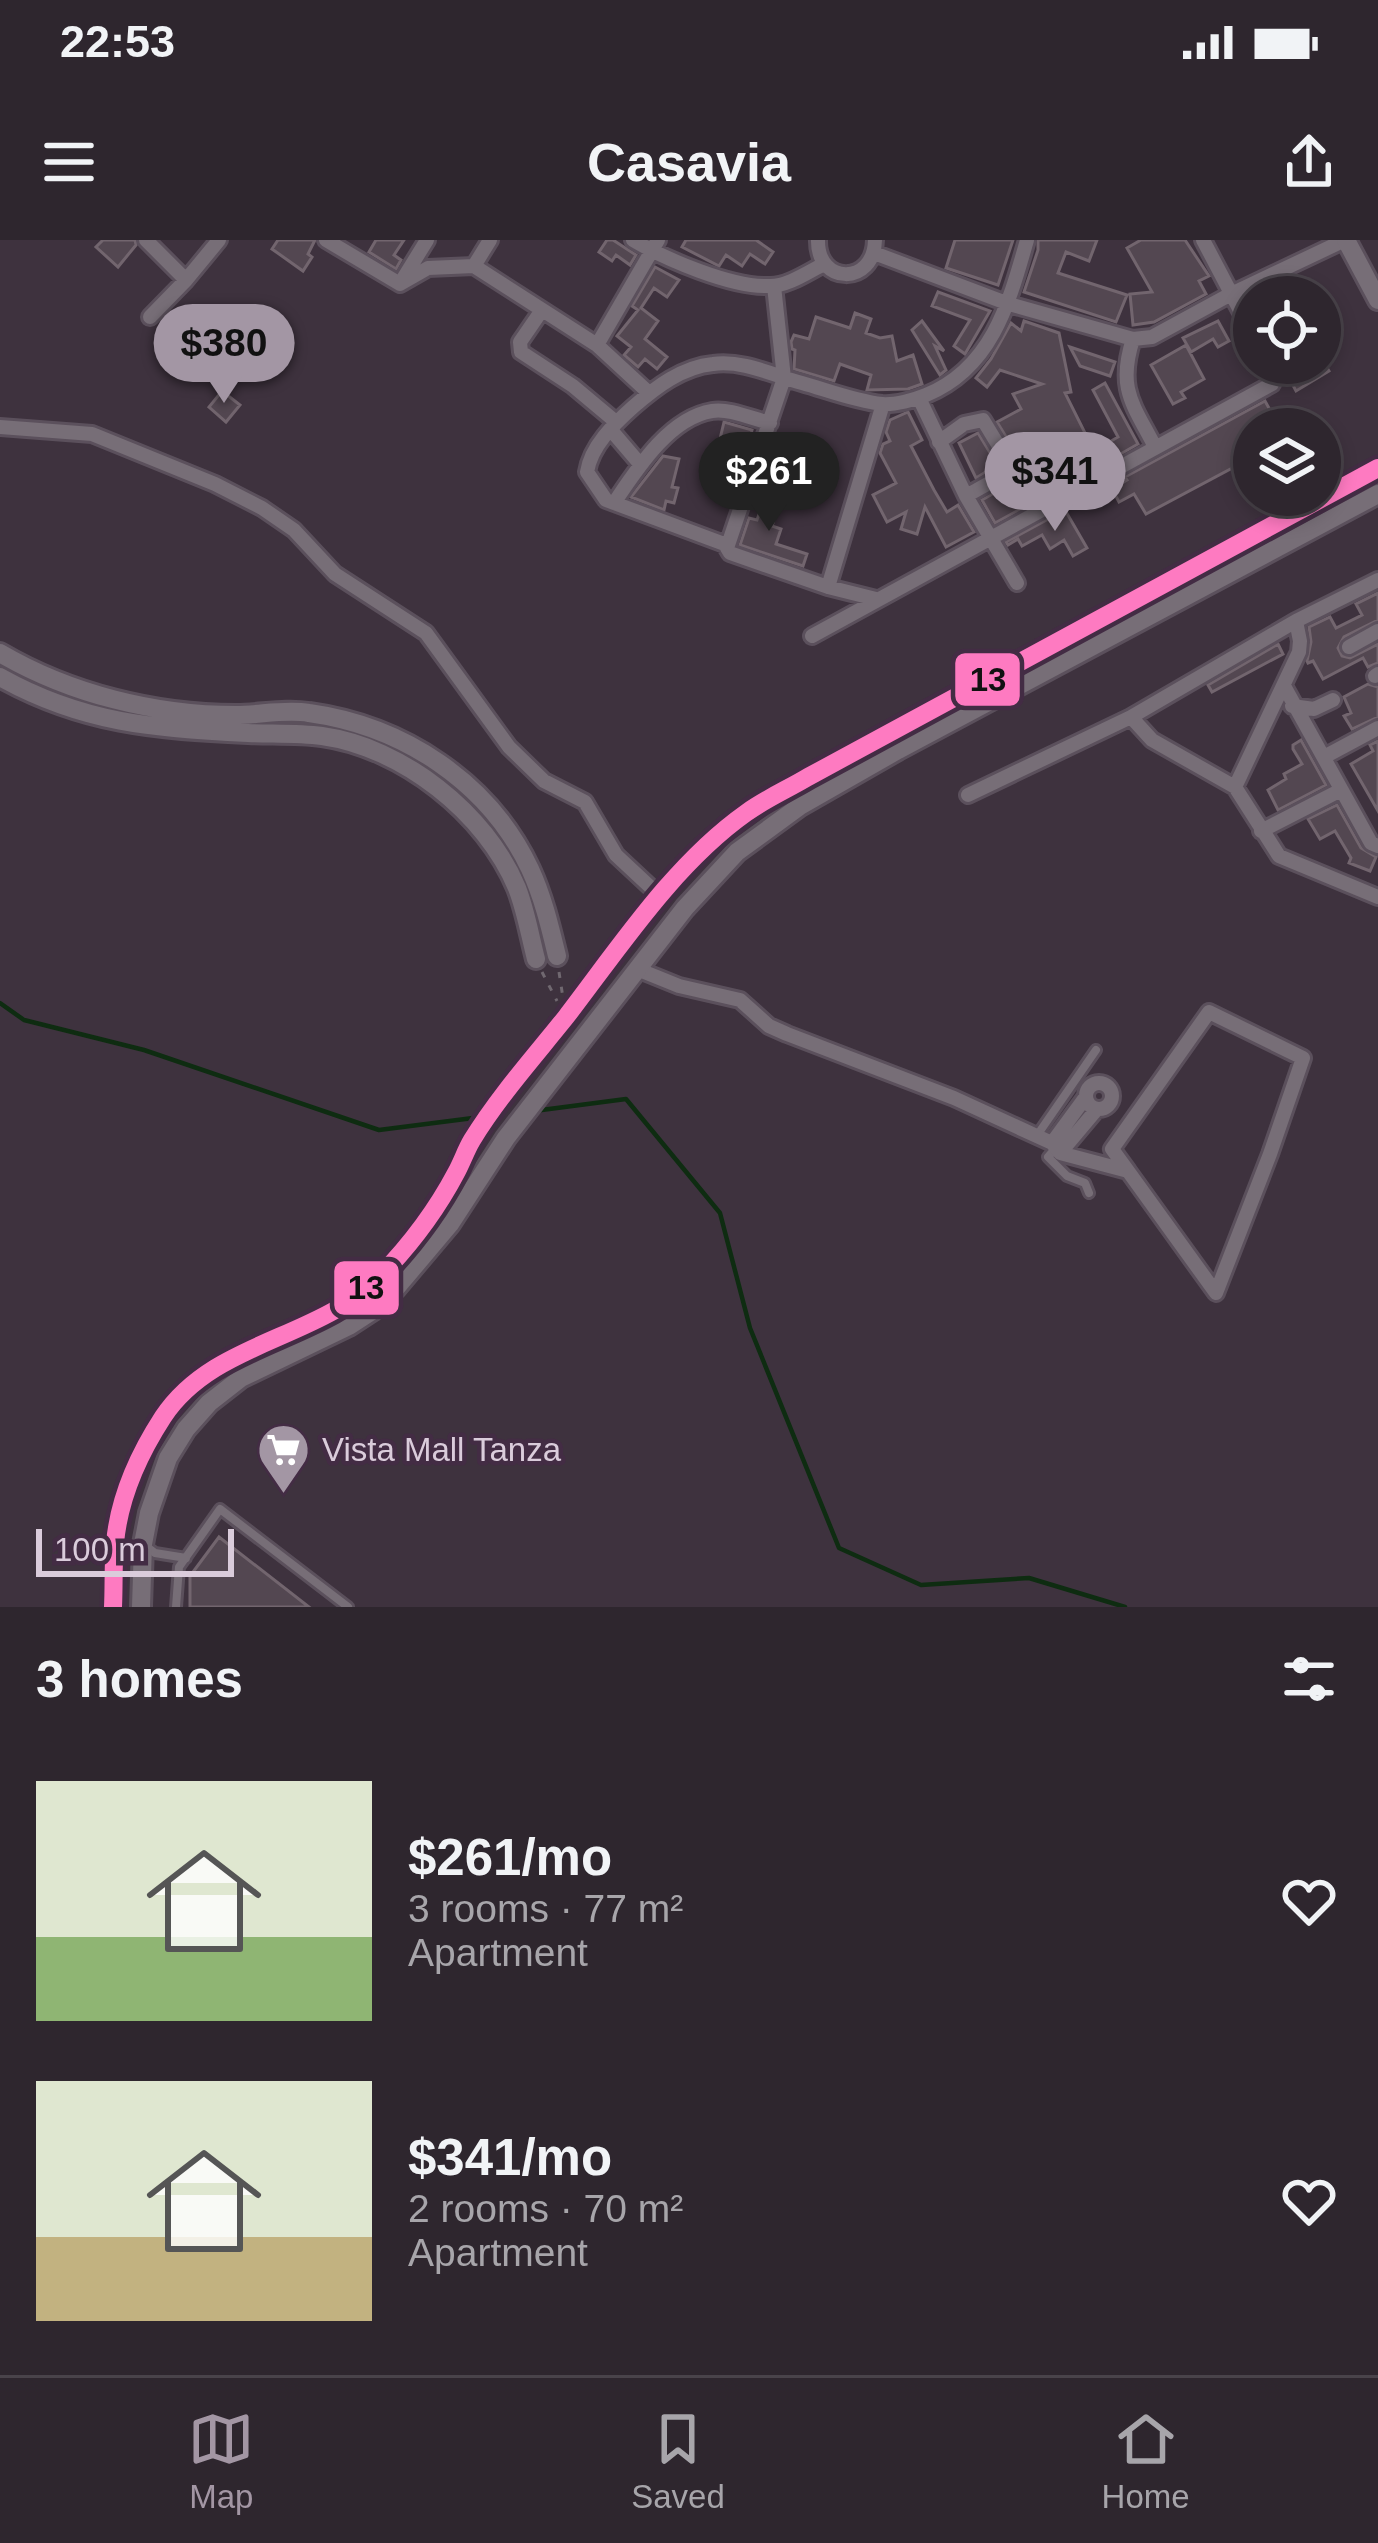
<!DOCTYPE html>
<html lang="en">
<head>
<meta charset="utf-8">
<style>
	body { margin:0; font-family:Helvetica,sans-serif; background:#3a323a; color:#f1f3f6; height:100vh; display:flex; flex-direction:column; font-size:45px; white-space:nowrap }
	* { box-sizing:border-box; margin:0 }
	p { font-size:39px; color:#a7a5aa }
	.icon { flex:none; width:66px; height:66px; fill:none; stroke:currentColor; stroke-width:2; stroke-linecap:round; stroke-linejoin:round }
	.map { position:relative; height:1367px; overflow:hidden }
	.details { display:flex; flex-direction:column; background:#2e262e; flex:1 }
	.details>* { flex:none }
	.tools { position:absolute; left:1233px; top:36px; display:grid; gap:24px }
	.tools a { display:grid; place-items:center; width:108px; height:108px; border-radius:50%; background:#2e262e; box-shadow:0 6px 18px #0003,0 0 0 3px #49434a; font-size:60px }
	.scale { position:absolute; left:36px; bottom:30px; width:198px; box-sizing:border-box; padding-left:12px; border:6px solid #daccdb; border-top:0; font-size:33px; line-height:42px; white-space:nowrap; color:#daccdb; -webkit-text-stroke:9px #432c44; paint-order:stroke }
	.price { position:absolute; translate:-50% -102px; padding:0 27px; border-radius:42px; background:#a396a4; color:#111; font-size:39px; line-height:78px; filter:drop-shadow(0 3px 6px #0008) }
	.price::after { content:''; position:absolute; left:50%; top:72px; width:36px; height:27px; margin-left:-18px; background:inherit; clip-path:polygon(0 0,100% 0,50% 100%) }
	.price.on { background:#222; color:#fff }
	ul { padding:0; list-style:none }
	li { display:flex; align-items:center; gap:36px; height:300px; padding:0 36px }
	li span { display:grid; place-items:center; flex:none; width:336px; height:240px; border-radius:0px; color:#555 }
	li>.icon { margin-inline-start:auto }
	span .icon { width:144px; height:144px; fill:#fffc; stroke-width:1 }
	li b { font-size:51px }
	h2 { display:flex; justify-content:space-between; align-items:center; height:144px; padding:0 36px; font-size:51px }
	.status { display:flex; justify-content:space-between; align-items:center; height:84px; padding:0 60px; background:#2e262e; direction:ltr }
	.status svg { height:33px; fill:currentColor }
	header { display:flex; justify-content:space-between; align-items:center; height:156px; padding:0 36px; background:#2e262e; font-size:54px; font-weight:600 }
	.tab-bar { display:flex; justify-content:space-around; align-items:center; height:168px; border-top:3px solid #49434a; background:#2e262e; font-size:33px; color:#a7a5aa }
	.tab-bar a { display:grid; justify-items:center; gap:6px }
	.tab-bar .on { color:#a396a4 }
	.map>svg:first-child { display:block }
</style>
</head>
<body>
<div class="status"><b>22:53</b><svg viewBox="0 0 49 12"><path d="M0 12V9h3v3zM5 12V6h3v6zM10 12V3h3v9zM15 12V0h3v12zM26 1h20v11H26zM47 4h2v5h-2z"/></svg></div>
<header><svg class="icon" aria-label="menu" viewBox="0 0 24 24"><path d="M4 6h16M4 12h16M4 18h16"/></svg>Casavia<svg class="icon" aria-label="share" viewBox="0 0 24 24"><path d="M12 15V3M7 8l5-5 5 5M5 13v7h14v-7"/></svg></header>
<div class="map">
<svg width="1378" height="1367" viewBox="0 0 1378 1367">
	<rect width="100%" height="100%" fill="#3e323e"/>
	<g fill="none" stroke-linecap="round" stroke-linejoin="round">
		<path stroke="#0e2c11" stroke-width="4.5" d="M0,763L24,780L144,810L379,890L481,877
			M534,871L626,859L720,973L750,1088L839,1308L921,1345L1029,1338L1125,1367"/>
	</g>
	<path fill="#534751" stroke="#72656e" stroke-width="3" d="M103,0H135L136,5L118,27L96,7Z
		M278,0H315L308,14L312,17L303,31L272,9Z
		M376,0H404L394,15L401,20L396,29L369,12Z
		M607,0H613L636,15L630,25L616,15L612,21L599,12Z
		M686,0H756L773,12L765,24L750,14L742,26L726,15L719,26L682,7Z
		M955,0H1013L998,45L946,28Z
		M1038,0H1097L1089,21L1066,12L1058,33L1127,55L1116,82L1024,52L1038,10Z
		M1141,0H1185L1209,36L1199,41L1206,54L1154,82L1133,85L1130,54L1152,52L1127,8Z
		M655,27L679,40L667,57L654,48L641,68L658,81L645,99L667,117L657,129L645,119L638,127L624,115L631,107L617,96L638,70L632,66Z
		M938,52L990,71L965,114L954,106L970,80L932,66Z
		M855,73L871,79L866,93L880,98L892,96L897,121L913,115L922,144L908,149L867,150L871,135L840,124L834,141L794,129L795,110L792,109L791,102L794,95L809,99L816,77L850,88Z
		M922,81L944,111L935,106L946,130L940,135L912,90Z
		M1024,81L1059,93L1071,152L1065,153L1094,211L1118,197L1093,150L1105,143L1138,204L1089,232L1086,227L1060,241L1063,246L995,283L982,260L1010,244L1015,253L1043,240L1023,202L1013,208L997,182L1021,169L1013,154L1042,144L1000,130L987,147L976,138L991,119L1011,83L1021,91Z
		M1218,81L1229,101L1218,107L1213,99L1191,112L1183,98Z
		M1186,105L1204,139L1181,152L1185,158L1173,164L1151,125Z
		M1070,107L1115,122L1110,136L1080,126Z
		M1322,119L1329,131L1296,151L1281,123H1320Z
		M222,151L240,165L226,182L209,167Z
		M1265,161L1275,179L1289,171L1297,184L1287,189H1254V215L1251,218L1146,274L1134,254L1119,262L1112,249L1127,240L1125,237Z
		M908,172L922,200L911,206L934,250L947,272L958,265L974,292L946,307L925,267L917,294L901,289L906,272L887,282L873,255L896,243L880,213L883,204L890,201L886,192L890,180Z
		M724,182L752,190L748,206L720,199Z
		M978,193L995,221L990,224L992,228L976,238L959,203Z
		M663,216L679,219L672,247L678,248L674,263L666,261L664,270L631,257Z
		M766,254L781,259L772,286L781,289L776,304L807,314L803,326L740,305L749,278L757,280Z
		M1065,270L1087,308L1073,316L1064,300L1050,309L1042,295L1022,306L1018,299L1008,305L1006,302Z
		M1378,353V380L1344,397L1338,408L1342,416L1350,418L1378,404V423L1368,427L1363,418L1323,439L1313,421L1308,423L1307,421L1311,402L1309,387L1330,377L1336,388L1362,375L1356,364Z
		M1278,404L1283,414L1212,452L1208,445Z
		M1368,444L1378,447V477L1352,489L1344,476L1351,473L1344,457Z
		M1301,500L1326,545L1278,570L1268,550L1286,539L1284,534L1302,524L1293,509V505Z
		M1378,501V571L1351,524L1373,511L1370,505Z
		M1337,565L1361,608L1376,617L1370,631L1349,623L1351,618L1335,591L1320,599L1308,579Z
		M219,1297L309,1367H190V1336Z"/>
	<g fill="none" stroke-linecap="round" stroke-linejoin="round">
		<defs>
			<path id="service" d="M1038,894L1096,810
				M1055,909L1048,917L1067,936L1085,943L1089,953
				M147,1307L155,1313L186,1318
				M176,1367L179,1327L220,1269L348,1367"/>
			<path id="minor" d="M146,0L186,40
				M326,0L400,44
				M633,0C665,19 732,48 770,46C788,46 808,32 824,24
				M818,0C817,45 874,46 875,0
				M1203,0L1254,97
				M874,13L1009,64L1133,99L1152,97L1231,54L1345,0
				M474,26L490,0
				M403,39L427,0
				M400,44L428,28L474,26L597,105L649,153
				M774,46L784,138L727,308L730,313L828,347L876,359
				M542,70L520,102L521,112L573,146L616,182
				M150,77L186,40L219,0
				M1133,99C1117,149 1133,164 1155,207
				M597,105L658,0
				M919,158L966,256L1017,343
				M0,187L92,194L215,244L262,268L294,290L335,334L426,393L509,507L544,541L585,562L616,615L661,657
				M611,190L640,224
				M939,202L964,184L983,180L1009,223L1007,233L966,256
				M614,263C637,229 669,178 712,171C729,168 753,179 770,183
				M727,305L606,260L587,232C591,206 614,184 633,167C656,147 682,127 713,124C744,120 772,135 802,143C827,150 855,161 882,164C895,165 914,160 926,155C992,128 1009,63 1027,0
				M1378,340L1296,381L1131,477L1152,500L1235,547L1279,616L1378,657
				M828,347L883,164
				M812,396L1272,144L1275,136L1268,123
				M1349,407L1378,391
				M1375,436L1378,434
				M1284,446L1371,603L1378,606
				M1292,466L1314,469L1333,460
				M1324,517L1378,488
				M1235,547L1299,412L1300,401L1296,381
				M968,555L1131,477
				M1261,591L1341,550
				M637,729L679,746L740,760L769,786L787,794L954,858L1052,903L1060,913L1128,931L1216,1053L1270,914L1303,818L1209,772L1112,909L1128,931
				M1086 856a13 13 0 1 1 26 0a13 13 0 1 1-26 0Z
				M1052,903L1085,858
				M1060,913L1097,869"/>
			<path id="tertiary" d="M1346,0L1378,60
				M0,413C70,454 155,475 236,475C260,475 285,469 309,473C403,486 489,542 530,629C543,657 550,687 557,716
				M0,437C82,483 156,489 248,493C272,494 298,493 322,496C402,507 486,573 517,648C526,671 530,696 536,719
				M113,1367C114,1346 113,1324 115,1303C119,1259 139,1214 163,1177C214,1100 320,1100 381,1035C410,1005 437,969 456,933C462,922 466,910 472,900C499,856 534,817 566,777C619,708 674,624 746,573C765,559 788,549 808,537L1378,228
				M141,1367L143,1304L149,1273L168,1218L186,1189L209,1163L241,1138L349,1086L372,1071L396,1048L450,984L506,898L685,668L737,612L800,566L898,510L1378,254"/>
		</defs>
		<use href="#service" stroke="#5b505c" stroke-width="14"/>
		<use href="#minor" stroke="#5b505c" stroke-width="20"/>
		<use href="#tertiary" stroke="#5b505c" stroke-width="24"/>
		<path stroke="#706870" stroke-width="3" stroke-dasharray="6 9" stroke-linecap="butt" d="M542,732L557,761
			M559,732L563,758"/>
		<use href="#service" stroke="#776e77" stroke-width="8"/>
		<use href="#minor" stroke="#776e77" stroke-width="14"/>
		<use href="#tertiary" stroke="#776e77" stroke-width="18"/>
		<defs>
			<path id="bus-1" d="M113,1367C114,1346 113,1324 115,1303C119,1259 139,1214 163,1177C214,1100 320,1100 381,1035C410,1005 437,969 456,933C462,922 466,910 472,900C499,856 534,817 566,777C619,708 674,624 746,573C765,559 788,549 808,537L1378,228"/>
		</defs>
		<use href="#bus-1" stroke="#432c44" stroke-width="27"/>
		<use href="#bus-1" stroke="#fe7ac1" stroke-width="18"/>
	</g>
	<defs>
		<symbol id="supermarket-pin" viewBox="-11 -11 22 30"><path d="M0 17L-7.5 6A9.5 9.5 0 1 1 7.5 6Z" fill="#a396a4" stroke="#432c44"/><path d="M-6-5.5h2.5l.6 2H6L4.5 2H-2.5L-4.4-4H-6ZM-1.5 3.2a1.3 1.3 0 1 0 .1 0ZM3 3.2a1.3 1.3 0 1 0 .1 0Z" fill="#fff"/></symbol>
	</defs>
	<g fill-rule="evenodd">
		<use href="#supermarket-pin" x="254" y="1180" width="59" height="81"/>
	</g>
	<g text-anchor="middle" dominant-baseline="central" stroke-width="9" stroke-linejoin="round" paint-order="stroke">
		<g font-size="33" fill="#daccdb" stroke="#432c44" text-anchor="start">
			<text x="322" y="1209">Vista Mall Tanza</text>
		</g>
	</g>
	<g stroke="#432c44" stroke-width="4.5">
		<rect x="953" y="411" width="69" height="57" rx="12" fill="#fe7ac1"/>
		<rect x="332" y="1019" width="69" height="58" rx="12" fill="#fe7ac1"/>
	</g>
	<g font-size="33" text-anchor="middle" font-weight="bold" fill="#111">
		<text x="988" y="451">13</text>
		<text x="366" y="1059">13</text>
	</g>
</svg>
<div class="tools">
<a><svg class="icon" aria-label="locate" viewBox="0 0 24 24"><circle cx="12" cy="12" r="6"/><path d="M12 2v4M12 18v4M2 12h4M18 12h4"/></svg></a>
<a><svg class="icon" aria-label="layers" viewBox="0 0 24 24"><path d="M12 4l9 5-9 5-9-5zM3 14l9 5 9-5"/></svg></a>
</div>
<div class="scale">100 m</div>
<b class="price" style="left:224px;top:166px">$380</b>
<b class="price on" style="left:769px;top:294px">$261</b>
<b class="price" style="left:1055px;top:294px">$341</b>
</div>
<section class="details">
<h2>3 homes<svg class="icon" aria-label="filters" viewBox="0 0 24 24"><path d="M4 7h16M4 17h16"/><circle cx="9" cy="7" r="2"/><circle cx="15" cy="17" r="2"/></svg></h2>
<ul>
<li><span style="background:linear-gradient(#dfe7d0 65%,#8fb573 0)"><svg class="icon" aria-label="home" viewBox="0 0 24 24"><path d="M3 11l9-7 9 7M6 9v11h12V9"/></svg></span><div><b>$261/mo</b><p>3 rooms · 77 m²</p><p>Apartment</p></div><svg class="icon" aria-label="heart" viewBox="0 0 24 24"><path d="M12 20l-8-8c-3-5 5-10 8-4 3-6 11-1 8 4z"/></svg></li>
<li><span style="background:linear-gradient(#dfe7d0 65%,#c2b280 0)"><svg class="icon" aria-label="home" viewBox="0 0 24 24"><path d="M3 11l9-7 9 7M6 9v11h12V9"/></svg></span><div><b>$341/mo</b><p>2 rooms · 70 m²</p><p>Apartment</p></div><svg class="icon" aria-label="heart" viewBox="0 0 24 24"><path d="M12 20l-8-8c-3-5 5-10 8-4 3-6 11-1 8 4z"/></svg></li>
</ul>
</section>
<nav class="tab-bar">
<a class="on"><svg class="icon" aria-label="map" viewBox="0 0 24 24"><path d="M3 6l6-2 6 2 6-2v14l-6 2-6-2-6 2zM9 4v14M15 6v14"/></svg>Map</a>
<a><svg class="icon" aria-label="saved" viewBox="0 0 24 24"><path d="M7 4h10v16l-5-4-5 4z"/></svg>Saved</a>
<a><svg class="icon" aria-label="home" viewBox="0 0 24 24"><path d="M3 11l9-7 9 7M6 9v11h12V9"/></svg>Home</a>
</nav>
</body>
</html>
